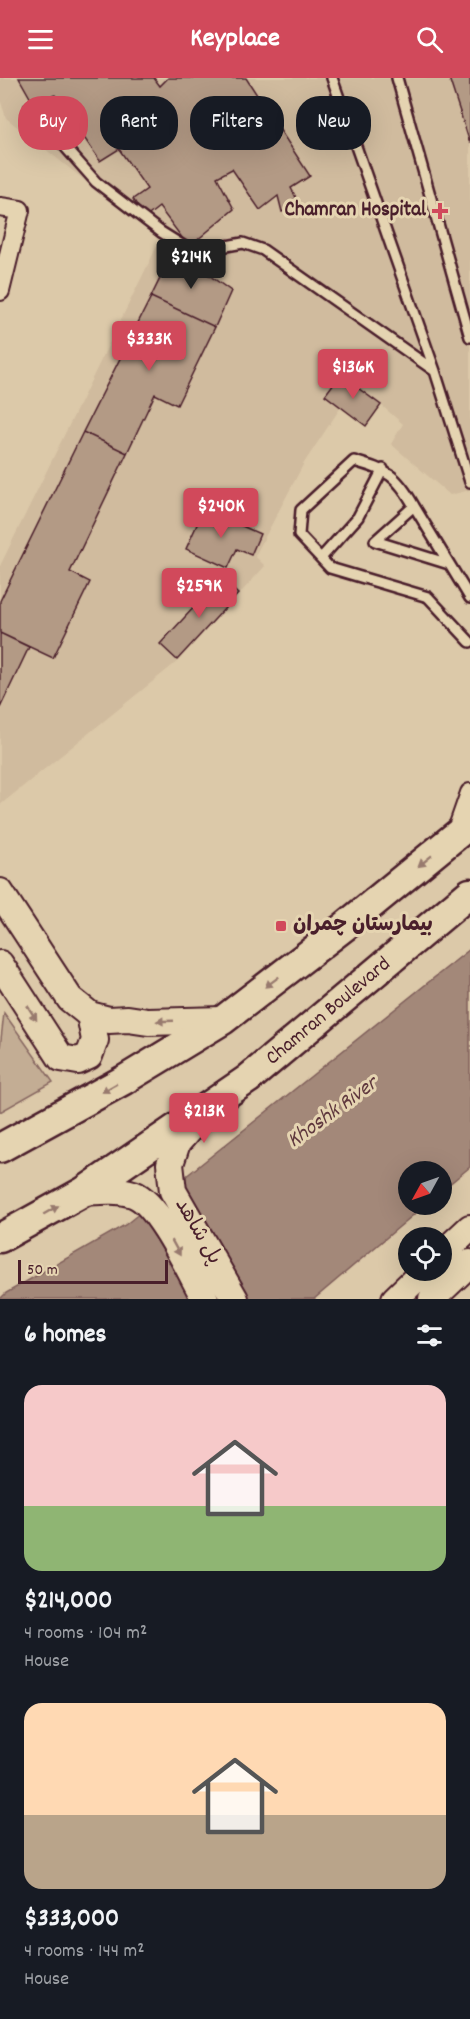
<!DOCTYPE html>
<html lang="en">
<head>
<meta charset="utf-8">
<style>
	body { margin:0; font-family:Dekko,"Playpen Sans Arabic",sans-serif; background:#242831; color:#f1f3f6; height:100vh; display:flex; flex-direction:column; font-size:22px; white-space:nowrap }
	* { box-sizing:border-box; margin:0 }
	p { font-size:20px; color:#9ea1a6 }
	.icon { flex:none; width:33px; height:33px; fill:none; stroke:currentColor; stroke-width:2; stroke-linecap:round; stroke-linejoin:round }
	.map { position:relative; height:1221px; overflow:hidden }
	.panel { display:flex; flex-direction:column; background:#171b24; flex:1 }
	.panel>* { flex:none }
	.banner { position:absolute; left:18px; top:18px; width:435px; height:54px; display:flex; gap:12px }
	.needle { width:39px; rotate:230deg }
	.buttons { position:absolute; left:398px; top:1083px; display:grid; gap:12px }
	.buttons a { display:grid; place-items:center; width:54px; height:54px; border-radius:50%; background:#171b24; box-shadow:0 6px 24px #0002; font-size:30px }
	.scale { position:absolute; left:18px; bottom:15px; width:150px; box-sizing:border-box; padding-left:6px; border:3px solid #4a1f2b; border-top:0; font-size:16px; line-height:21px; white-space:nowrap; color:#4a1f2b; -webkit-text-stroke:4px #e5d4b1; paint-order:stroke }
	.price { position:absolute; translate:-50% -51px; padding:0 14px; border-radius:6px; background:#d1495b; color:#fff; font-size:20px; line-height:39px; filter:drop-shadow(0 2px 3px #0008) }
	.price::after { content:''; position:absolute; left:50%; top:36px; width:18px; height:14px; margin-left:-9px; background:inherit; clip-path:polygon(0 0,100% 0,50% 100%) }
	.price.active { background:#222; color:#fff }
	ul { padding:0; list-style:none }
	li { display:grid; align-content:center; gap:12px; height:318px; padding:0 24px }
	li span { display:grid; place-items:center; height:186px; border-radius:18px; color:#555 }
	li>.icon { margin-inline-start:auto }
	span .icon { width:108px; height:108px; fill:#fffc; stroke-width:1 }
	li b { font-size:26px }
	h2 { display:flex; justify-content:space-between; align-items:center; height:72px; padding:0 24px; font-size:26px }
	.pill { padding:0 21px; border-radius:24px; background:#171b24; box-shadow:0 6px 24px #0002; font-size:21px; line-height:54px }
	.pill.active { background:#d1495b; color:#fff }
	header { display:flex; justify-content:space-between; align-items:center; height:78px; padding:0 24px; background:#d1495b; color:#fff; font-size:27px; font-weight:800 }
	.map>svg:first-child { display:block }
</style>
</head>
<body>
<header><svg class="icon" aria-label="menu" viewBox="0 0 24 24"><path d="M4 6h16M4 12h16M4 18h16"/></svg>Keyplace<svg class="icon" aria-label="search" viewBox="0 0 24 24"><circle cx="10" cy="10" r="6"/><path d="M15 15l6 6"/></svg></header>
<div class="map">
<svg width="470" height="1221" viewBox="0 0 470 1221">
	<rect width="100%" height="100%" fill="#dcc9a9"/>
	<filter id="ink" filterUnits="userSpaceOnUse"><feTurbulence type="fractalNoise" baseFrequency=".0167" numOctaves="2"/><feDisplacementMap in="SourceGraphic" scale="12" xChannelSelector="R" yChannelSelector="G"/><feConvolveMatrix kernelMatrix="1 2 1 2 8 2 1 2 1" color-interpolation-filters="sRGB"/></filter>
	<g filter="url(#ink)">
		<path fill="#d0bb9e" d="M0,0H470V412L450,417L391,366L403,346L381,327L366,348L341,329L304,385L255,478L265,488L178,583L0,727V488L160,162L6,40L0,21Z"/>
		<path fill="#c3ad94" stroke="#866660" stroke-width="1.5" d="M4,935L53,1004L0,1034V970Z"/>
		<path fill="#a38879" stroke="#7f5e5a" stroke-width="1.5" d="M470,871V1089L441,1113V1094H408V1126L425,1127L314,1221H0L6,1215L125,1147Z"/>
		<path fill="#b39a85" stroke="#4a1f2b" stroke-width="1.5" d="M19,0H154L160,8L168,0H246L310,98L291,110L300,127L282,134L278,118L260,132L232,91L217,99L234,131L189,169L159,129L145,140L133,121L147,111L119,71L100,83L55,17L32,23Z
			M449,0H470V65Z
			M174,172L231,213L215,249L151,219Z
			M151,219L215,249L177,327L155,316L127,375L83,354Z
			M340,297L381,327L366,348L325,317Z
			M83,354L127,375L70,494L90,504L53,580L0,555V523Z
			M204,431L260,456L251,477L237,471L228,490L186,471Z
			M221,500L238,516L177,582L160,566Z
			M0,555L29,569L0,630Z"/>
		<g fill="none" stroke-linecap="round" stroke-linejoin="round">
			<defs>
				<path id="lane" d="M332,0L435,293L470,404
					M397,0L470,259
					M30,29L96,104L161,154L193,174L243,165L263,172L435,293
					M414,428L470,520
					M321,480L358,439L383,391
					M449,486L375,463L414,428C396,396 388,393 354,383L301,432L299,457L330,490L428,519L470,564"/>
				<path id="street" d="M0,129L20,132L0,213
					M456,755L470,715"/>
				<path id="secondary" d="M0,814L70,921L90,937L109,942L128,941L148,944L223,942
					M0,886L61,980L78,983L89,978L95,962L90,937
					M198,1041L177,1065L170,1086L173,1113L235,1221
					M83,1114C100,1113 117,1111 133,1116C159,1125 191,1196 205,1221
					M441,1177L470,1150
					M395,1221L425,1192
					M432,1221L470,1185"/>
				<path id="primary" d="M0,1070L124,1002L223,942L344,849L470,746
					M0,1160L83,1114L248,1001L470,815"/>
			</defs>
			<use href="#lane" stroke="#4a1f2b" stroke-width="14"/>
			<use href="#street" stroke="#4a1f2b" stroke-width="22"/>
			<use href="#secondary" stroke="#4a1f2b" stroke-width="30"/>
			<use href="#primary" stroke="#4a1f2b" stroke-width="33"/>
			<use href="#lane" stroke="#e5d4b1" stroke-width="9"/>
			<use href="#street" stroke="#e5d4b1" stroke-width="18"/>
			<use href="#secondary" stroke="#e5d4b1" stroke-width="26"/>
			<use href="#primary" stroke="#e5d4b1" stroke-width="28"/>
		</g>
		<defs><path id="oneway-solid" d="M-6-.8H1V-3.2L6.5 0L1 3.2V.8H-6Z" transform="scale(1.5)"/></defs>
		<g fill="#987a6e">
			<use href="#oneway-solid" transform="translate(425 783) rotate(141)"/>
			<use href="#oneway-solid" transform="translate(272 904) rotate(143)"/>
			<use href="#oneway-solid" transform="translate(32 935) rotate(57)"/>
			<use href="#oneway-solid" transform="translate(165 943) rotate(178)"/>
			<use href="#oneway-solid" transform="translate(109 1010) rotate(151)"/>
			<use href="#oneway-solid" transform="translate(51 1132) rotate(-30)"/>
			<use href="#oneway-solid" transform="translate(176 1170) rotate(61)"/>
		</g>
	</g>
	<g fill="#d1495b" stroke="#e5d4b1" stroke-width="2">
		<path d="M437 124h6v6h6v6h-6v6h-6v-6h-6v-6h6z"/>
		<rect x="275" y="842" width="12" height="12" rx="3"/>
	</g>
	<g text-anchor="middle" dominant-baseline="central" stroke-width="6" stroke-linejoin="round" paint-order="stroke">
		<g font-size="21" font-weight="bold" fill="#4a1f2b" stroke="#e5d4b1" text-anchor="end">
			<text x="426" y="133">Chamran Hospital</text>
			<text x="293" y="848" text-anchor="start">بیمارستان چمران</text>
		</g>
		<g font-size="21" fill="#4a1f2b" stroke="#e5d4b1">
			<text transform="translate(329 934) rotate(-40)">Chamran Boulevard</text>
			<text transform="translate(197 1154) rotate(60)">پل شاهد</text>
		</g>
		<g font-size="22" font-style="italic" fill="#60393e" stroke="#e5d4b1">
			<text transform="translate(333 1035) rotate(-36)">Khoshk River</text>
		</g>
	</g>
</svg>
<div class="buttons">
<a><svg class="needle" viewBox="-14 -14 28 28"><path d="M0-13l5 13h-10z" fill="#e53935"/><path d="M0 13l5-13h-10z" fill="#9ea1a6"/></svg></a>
<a><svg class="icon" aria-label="locate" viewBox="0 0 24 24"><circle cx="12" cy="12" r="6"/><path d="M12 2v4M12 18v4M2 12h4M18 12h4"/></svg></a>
</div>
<div class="scale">50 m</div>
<b class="price active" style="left:191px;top:212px">$214K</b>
<b class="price" style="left:149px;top:294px">$333K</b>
<b class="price" style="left:353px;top:322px">$136K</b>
<b class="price" style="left:221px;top:461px">$240K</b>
<b class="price" style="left:199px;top:541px">$259K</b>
<b class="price" style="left:204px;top:1066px">$213K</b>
<div class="banner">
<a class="pill active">Buy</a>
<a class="pill">Rent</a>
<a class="pill">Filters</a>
<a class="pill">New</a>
</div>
</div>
<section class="panel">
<h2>6 homes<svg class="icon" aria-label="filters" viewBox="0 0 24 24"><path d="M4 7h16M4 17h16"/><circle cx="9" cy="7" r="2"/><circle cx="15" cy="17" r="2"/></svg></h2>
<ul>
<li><span style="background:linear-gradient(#f6c9c9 65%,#8fb573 0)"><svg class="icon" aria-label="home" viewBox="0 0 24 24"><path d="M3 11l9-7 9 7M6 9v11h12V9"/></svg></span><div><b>$214,000</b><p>4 rooms · 104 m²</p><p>House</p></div></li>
<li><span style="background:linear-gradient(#ffd9b3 60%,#b9a48a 0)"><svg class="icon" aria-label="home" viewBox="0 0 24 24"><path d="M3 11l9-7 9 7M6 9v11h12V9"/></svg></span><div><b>$333,000</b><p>4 rooms · 144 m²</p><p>House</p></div></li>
</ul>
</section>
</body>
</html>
